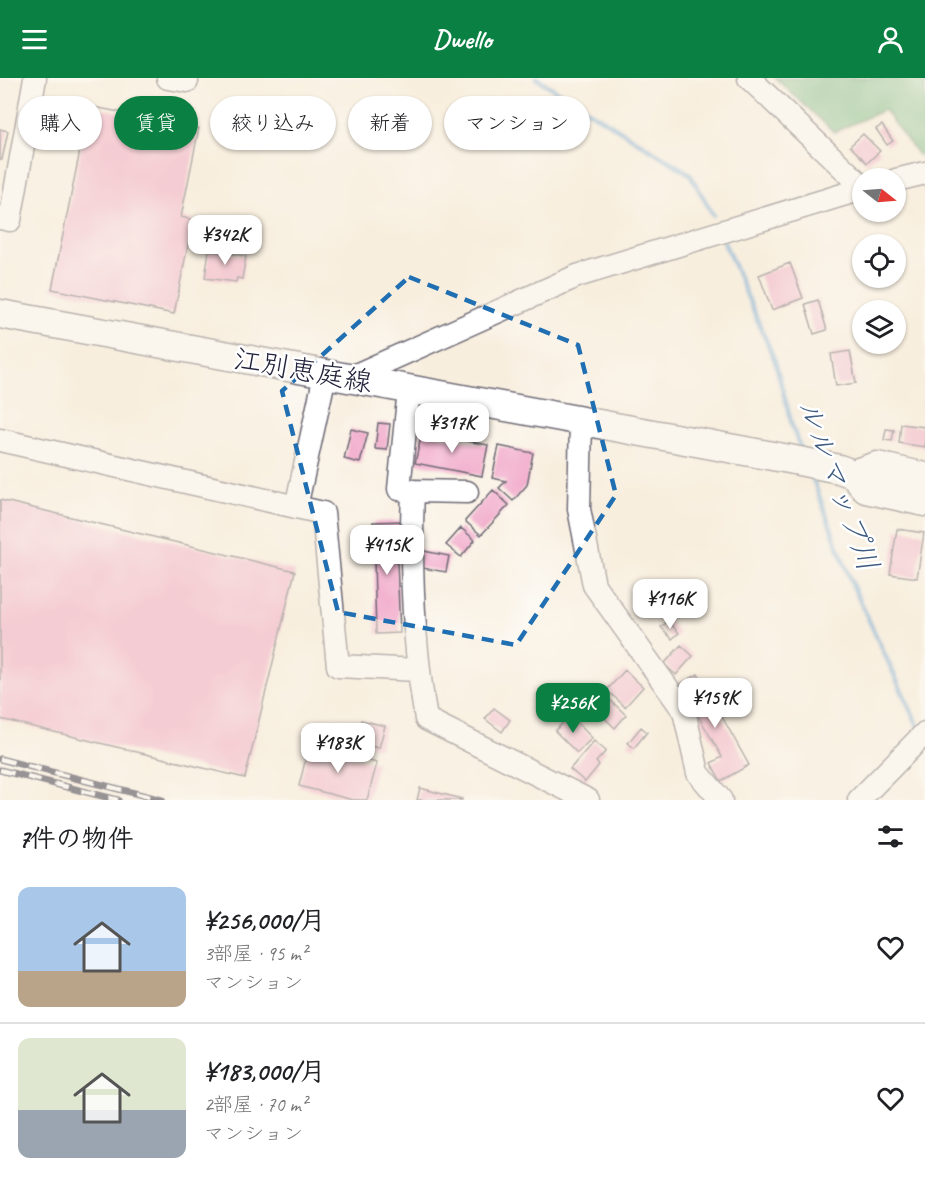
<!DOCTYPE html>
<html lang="ja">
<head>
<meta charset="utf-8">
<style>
	body { margin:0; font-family:Caveat,"Klee One",sans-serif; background:#f2f2f2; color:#202124; height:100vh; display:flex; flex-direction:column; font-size:22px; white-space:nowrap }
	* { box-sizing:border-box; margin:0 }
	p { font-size:20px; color:#757577 }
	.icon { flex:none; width:33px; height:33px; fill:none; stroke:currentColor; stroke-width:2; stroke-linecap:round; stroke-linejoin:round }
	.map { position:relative; height:722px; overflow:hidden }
	.panel { display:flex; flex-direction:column; background:#fff; flex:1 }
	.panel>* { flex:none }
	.guide { position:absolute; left:18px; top:18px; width:600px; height:54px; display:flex; gap:12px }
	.needle { width:39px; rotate:107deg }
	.controls { position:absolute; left:852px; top:90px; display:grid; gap:12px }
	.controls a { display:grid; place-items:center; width:54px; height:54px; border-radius:50%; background:#fff; box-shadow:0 2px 4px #0004; font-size:30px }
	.price { position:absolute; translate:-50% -51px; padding:0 14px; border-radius:12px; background:#fff; color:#222; font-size:20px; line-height:39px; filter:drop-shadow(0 2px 3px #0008) }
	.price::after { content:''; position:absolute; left:50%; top:36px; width:18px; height:14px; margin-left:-9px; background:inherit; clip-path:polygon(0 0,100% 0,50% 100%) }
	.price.current { background:#0b8043; color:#fff }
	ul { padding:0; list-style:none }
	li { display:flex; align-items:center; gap:18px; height:150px; padding:0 18px }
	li+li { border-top:2px solid #e0e0e0 }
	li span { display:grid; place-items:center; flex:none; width:168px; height:120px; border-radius:12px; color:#555 }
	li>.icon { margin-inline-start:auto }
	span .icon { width:72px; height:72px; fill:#fffc; stroke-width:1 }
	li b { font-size:26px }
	h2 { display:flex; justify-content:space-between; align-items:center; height:72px; padding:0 18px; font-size:26px }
	.pill { padding:0 21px; border-radius:27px; background:#fff; box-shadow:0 2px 4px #0004; font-size:21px; line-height:54px }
	.pill.current { background:#0b8043; color:#fff }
	header { display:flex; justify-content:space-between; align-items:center; height:78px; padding:0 18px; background:#0b8043; color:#fff; font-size:27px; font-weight:800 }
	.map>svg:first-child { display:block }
</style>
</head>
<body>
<header><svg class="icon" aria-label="menu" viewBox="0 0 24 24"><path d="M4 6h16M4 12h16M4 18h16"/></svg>Dwello<svg class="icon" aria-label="person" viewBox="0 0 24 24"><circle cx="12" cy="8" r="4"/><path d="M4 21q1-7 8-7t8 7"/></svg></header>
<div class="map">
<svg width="925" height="722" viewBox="0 0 925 722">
	<rect width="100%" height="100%" fill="#fff"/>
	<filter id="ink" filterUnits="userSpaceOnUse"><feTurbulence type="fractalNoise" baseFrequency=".0167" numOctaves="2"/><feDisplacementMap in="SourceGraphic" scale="12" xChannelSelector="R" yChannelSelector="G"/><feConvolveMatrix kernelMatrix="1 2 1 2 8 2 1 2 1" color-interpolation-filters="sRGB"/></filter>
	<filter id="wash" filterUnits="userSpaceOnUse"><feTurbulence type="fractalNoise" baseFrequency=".008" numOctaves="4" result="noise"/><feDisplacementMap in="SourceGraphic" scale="24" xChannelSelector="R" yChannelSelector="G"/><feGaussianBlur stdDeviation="1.35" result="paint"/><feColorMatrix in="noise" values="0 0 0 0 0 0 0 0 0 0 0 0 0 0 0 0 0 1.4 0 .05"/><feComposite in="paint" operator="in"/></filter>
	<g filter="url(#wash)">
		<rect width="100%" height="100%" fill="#f8eede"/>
		<path fill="#6eb67d" stroke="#486c5c" stroke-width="1.5" d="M775,0H925V76L918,77L884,32L834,54Z"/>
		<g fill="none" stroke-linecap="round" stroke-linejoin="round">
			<path stroke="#60a0d2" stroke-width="4.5" d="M536,0L690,96L713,137
				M724,164L775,283L793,351L802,374
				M811,396L852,506L919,650"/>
		</g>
		<g id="blocks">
			<path fill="#f0a2c5" d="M89,28L199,50L181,139L193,142L174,236L52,211Z
				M882,47L893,63L887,67L876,51Z
				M0,51L8,53L2,82H0Z
				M863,56L880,73L867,85L850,68Z
				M209,172L246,178L242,201L237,200L236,204L205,200Z
				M790,185L803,220L772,232L759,197Z
				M818,222L827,252L814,256L805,226Z
				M850,273L856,305L836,308L831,276Z
				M378,345L390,346L387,372L375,371Z
				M901,346L925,349V369L899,365Z
				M351,351L368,355L360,385L344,381Z
				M886,351L894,352L892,363L884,362Z
				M422,354L488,367L482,398L415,385Z
				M499,368L533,375L527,407L513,423L499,410L506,403L492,400Z
				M493,412L509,427L481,457L465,443Z
				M0,422L295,493L245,700L0,641Z
				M404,443L405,460H396L400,555L376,556L373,444Z
				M461,450L475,462L461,479L446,467Z
				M897,451L924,455L917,500L890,496Z
				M419,472L449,478L446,494L416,489Z
				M668,543L679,555L672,561L661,549Z
				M681,567L693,578L676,597L664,586Z
				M625,592L643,609L625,629L607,612Z
				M698,596L749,687L721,703L711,685L722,679L680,606Z
				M605,617L626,637L615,650L593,629Z
				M555,621L565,632L556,640L546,629Z
				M494,630L510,642L502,654L485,641Z
				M570,637L592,660L577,675L555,653Z
				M361,642L385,648L379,670L355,664Z
				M641,649L647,654L634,670L628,665Z
				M594,663L606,673L596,684L599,687L585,704L570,691Z
				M309,667L377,685L367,722H353L299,708Z
				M420,710L462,721V722H417Z"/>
		</g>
	</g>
	<g filter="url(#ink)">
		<use href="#blocks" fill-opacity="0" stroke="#6d6974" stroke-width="1.5"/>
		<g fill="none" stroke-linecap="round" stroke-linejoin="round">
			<defs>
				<path id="minor" d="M168,0L187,3
					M749,0L862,108
					M896,102L925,95
					M0,140L10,142L35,0
					M347,301L577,198L862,111
					M409,311L399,411L413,413C410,489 413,565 426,641L588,722
					M581,343L579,431L594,507L684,633L698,695L721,722
					M0,362L323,435L338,588L418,592
					M413,413L467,414
					M296,429L325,297
					M859,722L925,655"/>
				<path id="major" d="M0,236L789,381L839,391L853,396L866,411L925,424
					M853,396L877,388L925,399"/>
			</defs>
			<use href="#minor" stroke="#6d6974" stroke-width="25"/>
			<use href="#major" stroke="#6d6974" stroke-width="31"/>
			<use href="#minor" stroke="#fff" stroke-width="22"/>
			<use href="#major" stroke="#fff" stroke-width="28"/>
			<defs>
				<path id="rail" d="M0,681L162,722
					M0,692L118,722"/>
			</defs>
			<use href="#rail" stroke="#22223b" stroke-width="7"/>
			<use href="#rail" stroke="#fff" stroke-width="4.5" stroke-dasharray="14" stroke-linecap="butt"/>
		</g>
	</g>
	<path d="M0 0H925V722H0ZM409,199L578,267L616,417L516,567L338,534L282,313Z" fill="#f8eede" fill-opacity=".55" fill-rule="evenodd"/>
	<path fill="none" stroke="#1f6fb2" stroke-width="4.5" stroke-dasharray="12 8" stroke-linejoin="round" d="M409,199L578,267L616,417L516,567L338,534L282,313Z"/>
	<g text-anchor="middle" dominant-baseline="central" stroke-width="5" stroke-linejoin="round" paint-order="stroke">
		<g font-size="28" fill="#22223b" stroke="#fff">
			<text transform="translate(303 292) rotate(10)">江別恵庭線</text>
		</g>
		<g font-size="30" font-style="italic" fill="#3e5b7f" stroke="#fff">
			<text transform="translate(839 407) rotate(70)">ルルマップ川</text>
		</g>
	</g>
</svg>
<div class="controls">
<a><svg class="needle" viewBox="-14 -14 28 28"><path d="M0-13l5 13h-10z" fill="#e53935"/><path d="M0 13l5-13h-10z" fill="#757577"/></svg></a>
<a><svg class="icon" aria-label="locate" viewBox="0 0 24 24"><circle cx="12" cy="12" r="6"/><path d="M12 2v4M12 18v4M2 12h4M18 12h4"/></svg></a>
<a><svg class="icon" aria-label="layers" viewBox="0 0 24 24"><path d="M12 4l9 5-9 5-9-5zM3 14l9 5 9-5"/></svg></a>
</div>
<b class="price" style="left:225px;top:188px">¥342K</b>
<b class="price" style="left:452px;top:376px">¥317K</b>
<b class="price" style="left:387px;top:498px">¥415K</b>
<b class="price" style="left:670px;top:552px">¥116K</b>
<b class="price" style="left:715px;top:651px">¥159K</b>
<b class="price current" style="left:573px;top:656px">¥256K</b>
<b class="price" style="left:338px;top:696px">¥183K</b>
<div class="guide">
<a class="pill">購入</a>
<a class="pill current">賃貸</a>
<a class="pill">絞り込み</a>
<a class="pill">新着</a>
<a class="pill">マンション</a>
</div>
</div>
<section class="panel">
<h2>7件の物件<svg class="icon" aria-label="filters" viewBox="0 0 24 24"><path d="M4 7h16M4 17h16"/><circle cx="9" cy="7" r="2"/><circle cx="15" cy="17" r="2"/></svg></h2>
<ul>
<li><span style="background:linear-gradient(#a9c7e8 70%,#b9a48a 0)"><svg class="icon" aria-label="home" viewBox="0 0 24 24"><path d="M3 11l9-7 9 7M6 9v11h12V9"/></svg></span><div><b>¥256,000/月</b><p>3部屋 · 95 m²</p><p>マンション</p></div><svg class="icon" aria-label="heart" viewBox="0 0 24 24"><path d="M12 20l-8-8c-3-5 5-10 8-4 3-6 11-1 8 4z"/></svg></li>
<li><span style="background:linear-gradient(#dfe7d0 60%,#9aa5b1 0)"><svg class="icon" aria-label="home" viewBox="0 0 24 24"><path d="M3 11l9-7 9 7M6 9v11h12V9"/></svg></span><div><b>¥183,000/月</b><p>2部屋 · 70 m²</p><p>マンション</p></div><svg class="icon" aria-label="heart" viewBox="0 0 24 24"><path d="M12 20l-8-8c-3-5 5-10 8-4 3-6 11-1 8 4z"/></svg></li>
</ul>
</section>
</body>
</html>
